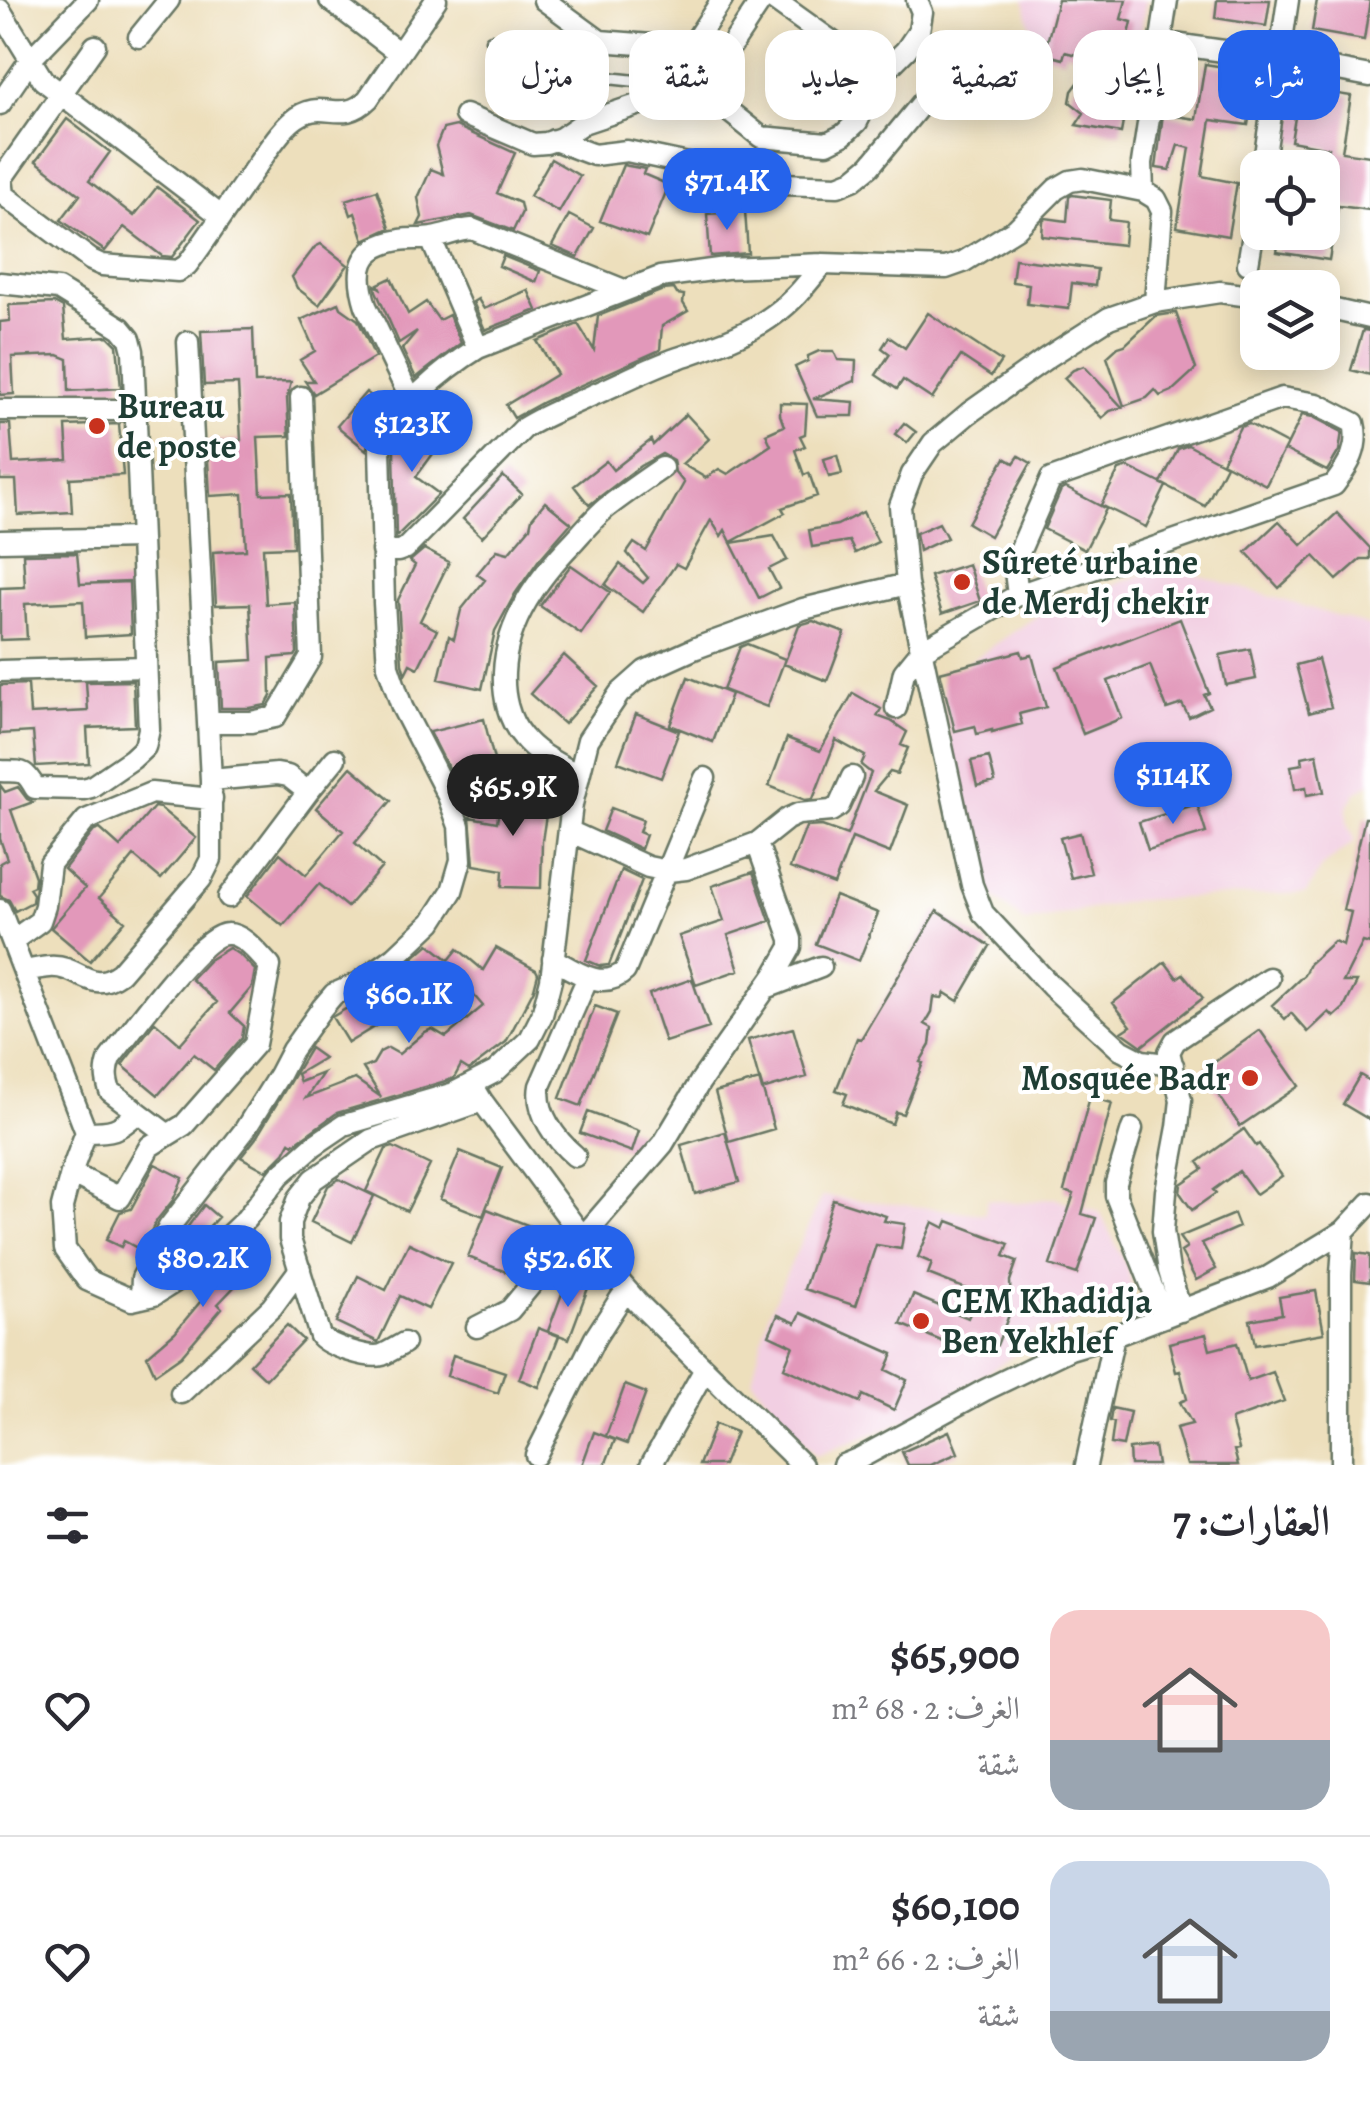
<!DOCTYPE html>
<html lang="ar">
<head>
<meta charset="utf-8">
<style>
	body { margin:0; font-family:Alegreya,Amiri,serif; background:#f7f7f7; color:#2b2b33; direction:rtl; height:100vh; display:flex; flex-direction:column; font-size:38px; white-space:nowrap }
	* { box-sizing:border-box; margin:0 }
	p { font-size:32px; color:#7c7c81 }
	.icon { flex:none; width:55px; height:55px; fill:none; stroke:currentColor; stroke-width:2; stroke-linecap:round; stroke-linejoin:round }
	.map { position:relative; height:1465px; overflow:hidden; direction:ltr }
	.side { display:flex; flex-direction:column; background:#fff; flex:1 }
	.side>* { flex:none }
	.top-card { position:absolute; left:30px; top:30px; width:1310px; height:90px; direction:rtl; display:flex; gap:20px }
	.fabs { position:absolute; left:1240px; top:150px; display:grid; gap:20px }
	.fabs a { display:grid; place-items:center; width:100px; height:100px; border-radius:20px; background:#fff; box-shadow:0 5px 25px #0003; font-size:50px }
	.price { position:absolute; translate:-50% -85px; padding:0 22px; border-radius:35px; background:#2563eb; color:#fff; font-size:32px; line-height:65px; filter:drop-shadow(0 2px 5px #0008) }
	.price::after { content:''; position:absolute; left:50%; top:60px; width:30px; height:22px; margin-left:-15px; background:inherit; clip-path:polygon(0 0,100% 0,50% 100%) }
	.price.selected { background:#222; color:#fff }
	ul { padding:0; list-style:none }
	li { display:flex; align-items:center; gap:30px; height:250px; padding:0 40px }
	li+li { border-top:2px solid #e1e1e2 }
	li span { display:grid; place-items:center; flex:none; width:280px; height:200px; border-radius:30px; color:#555 }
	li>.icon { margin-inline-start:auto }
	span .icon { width:120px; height:120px; fill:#fffc; stroke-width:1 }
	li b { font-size:42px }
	h2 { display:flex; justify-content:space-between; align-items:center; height:120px; padding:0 40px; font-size:42px }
	.chip { padding:0 35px; border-radius:30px; background:#fff; box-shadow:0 5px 25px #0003; font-size:35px; line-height:90px }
	.chip.selected { background:#2563eb; color:#fff }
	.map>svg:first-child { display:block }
</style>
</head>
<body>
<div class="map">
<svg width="1370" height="1465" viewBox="0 0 1370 1465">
	<rect width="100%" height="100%" fill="#fff"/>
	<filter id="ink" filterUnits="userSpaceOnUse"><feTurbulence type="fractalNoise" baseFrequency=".01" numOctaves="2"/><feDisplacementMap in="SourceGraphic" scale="20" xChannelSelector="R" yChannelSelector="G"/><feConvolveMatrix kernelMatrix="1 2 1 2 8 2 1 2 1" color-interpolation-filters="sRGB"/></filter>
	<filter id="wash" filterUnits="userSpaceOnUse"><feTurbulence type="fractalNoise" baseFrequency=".0048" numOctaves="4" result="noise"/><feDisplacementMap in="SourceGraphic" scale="40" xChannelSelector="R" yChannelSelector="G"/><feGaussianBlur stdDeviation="2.25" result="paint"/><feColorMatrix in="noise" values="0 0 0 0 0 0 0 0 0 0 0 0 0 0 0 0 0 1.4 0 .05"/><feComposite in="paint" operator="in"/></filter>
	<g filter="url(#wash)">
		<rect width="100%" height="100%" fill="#eddfbc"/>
		<path fill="#f2cfe2" d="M1024,0H1146L1137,59L1055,44H1035Z
			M1168,566L1370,626V783L1356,793L1347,807V824L1355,841L1321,868L1306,893L1136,900L1025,922L991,895L952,755L941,681L1052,606Z
			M822,1196L985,1214L987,1199L1015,1203L1054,1198L1100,1212L1129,1272L1132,1292L1052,1332L1043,1328L1033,1334L1032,1344L918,1416L816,1456L752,1380L768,1314Z"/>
		<g id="blocks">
			<path fill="#e298ba" d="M1058,0H1126L1121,19L1132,22L1123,60L1134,62L1121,133L1076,125L1084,113L1070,102L1072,91L1090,67L1087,66L1089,58L1065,52L1063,59L1044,54Z
				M1217,0H1270L1266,26L1215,18Z
				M1317,0H1370L1364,40L1312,31Z
				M1205,64L1256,72L1248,125L1211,120L1202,176L1237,183L1228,236L1177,227L1190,148L1178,145L1170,170L1156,168L1163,114L1196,119Z
				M1300,88L1351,96L1342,152L1370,156V210L1338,206L1329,260L1277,252L1280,232H1322V189L1329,148L1291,141Z
				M67,119L110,152L89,181L134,216L157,187L200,220L172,257L162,256L124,227L105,251L61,220L80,195L36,161Z
				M456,126L515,153L497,193L520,203L522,212L513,231L471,215L418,225L422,217L418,198L431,169L443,174L436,146L443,129Z
				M551,159L580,176L559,212L530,196Z
				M623,165L645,169L643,174L669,185L647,238L600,221Z
				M377,190L390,228L364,240L355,213L351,215L346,200Z
				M1072,195L1111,200L1109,220L1126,222L1124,245L1042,236L1043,221L1046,218L1067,221L1069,197Z
				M745,211L748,253L710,256L707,214Z
				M569,215L594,228L578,257L552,246Z
				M321,244L348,265L319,305L297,288L292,277L315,247Z
				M503,256L540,271L536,282L499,266Z
				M1015,259L1097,269L1095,286L1072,283L1069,309L1027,304L1029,284L1012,282Z
				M391,278L408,314L426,302L439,320L449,315L461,343L416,378L402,349L417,331L399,343L376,291L375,285L380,288L378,284Z
				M674,289L677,294L684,295L683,303L688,311L662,326L660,350L543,402L514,418L506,405L557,374L537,341L578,324L594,350L598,316L663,290Z
				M528,290L537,310L485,330L473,302L478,299L484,309Z
				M54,303L63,308L66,339L108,336L117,345L121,388L69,391L68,359L58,355L12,357L14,394L0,395V322L10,321L9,305Z
				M339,303L341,308L358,320L375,357L314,394L305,381H314L300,360L315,351L301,320Z
				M928,313L1001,361L991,376L961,356L932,399L903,380L897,389L876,375L890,354L882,348L889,337L905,348Z
				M1176,313L1196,369L1172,391L1160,396L1155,390L1147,398L1124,406L1107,357L1118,347L1125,345L1156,316Z
				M253,329L255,383L291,382L287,398L289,436L258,437L261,494L291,493L293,547L263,548L266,604L295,602L297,653L295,656L270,658L271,696L266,705L250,708H221L219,662L253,660L250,604L216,605L213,552L246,550L243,494L210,496L207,442L241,440L238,384L204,385L201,331Z
				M1363,330L1370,331V375L1351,370Z
				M819,351H834L838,360L856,361L855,381L813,399L854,402L853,416H817L795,367L808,361V356Z
				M1084,366L1122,407L1110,411L1102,418L1064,378L1073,370Z
				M366,392L387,409L374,427L366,450L337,426Z
				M780,403L807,404L805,434L800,436L805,446L795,450L804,475L809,473L817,496L782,508L785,513L731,542L725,530L721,536L711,520L684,568L676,564L643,612L605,585L620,564L643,583L648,578L627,553L634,543L646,551L684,483L675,472L673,460L662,454L640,466L589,505L574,486L606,461L613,470L651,440L653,445L686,414L709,439L682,464L706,478L719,469L728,474L771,445L766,434L784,426L780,415Z
				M1302,415L1313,417L1342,432L1339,451L1327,471L1285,450Z
				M412,421L441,443L416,477L439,494L396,537L394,450L408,427L412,430L409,425Z
				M904,423L916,432L907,443L895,434Z
				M0,424H10L13,463L68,460L66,426L119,424L123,475L70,478L72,512L18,515L16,480H0Z
				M1249,424L1287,444L1266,485L1222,462L1240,427Z
				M1188,445L1226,465L1205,506L1161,483L1178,449Z
				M837,455L842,474L829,477L824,459Z
				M1019,456L1031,463L990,536L968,523L1005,458L1014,463Z
				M1128,467L1166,486L1146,527L1101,505L1119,470Z
				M503,476L522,494L482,537L463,519Z
				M1066,488L1106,509L1085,550L1044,529L1061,490Z
				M545,502L571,523L538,561L515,594L495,631L482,689L439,679L449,636L454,639L461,610L485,580L477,574L497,550L508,553L530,527L532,518Z
				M863,512L878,542L855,553L849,541L812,547L809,530L837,525Z
				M1337,513L1370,548V559H1361L1337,580L1314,556L1279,588L1246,552L1279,521L1302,545Z
				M939,523L947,538L919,551L916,533Z
				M774,536L787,560L769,569L779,588L759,598L731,543Z
				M424,549L449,562L420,621L437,630L418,668L410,664L405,674L402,663L398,600L415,565L410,561Z
				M77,553L80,584L129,582L131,634L85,637L83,601L25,604L27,639L0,640V588L25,587L23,554Z
				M968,564L980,601L942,614L930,576Z
				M571,565L610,592L581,634L540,606Z
				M1180,619L1209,693L1204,695L1210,707L1189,717L1182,704L1167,709L1150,665L1108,681L1122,718L1083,734L1057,667Z
				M813,621L845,633L827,681L784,664L799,625Z
				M747,644L785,659L767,707L723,690L740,647Z
				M1250,649L1256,679L1226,685L1220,655Z
				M1021,651L1023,657L1032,655L1046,707L1019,714L1022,724L992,732V730L977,734L975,726L955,731L940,672Z
				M564,655L598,686L564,724L530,694Z
				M1318,659L1331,707L1309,713L1296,665Z
				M688,677L731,694L713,742L670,725Z
				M133,681L135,726L87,728L89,763L36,766L33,732L0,734V685L28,684L30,714L88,711L86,682Z
				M853,693L881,709L877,716L891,721L907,732L901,745L908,748L897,774L890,772L874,791L908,805L890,853L852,838L834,885L790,868L806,827L822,826L847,835L871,773L861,765L865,756L836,740L813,799L805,800L769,786L787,738L820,751Z
				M636,714L679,731L661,778L618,762Z
				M484,719L496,768L462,777L467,798L464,799L430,732Z
				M1317,754L1324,792L1307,795L1306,787L1295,789L1291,766L1303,764L1302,757Z
				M989,757L995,782L977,786L971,761Z
				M351,767L391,801L355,843L382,867L347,907L319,884L283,926L247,896L280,853L306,875L343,831L316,808Z
				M0,785L5,792L18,787L27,799L33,802L11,810L35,877L34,886L29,888L33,894L32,902L15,911L9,900L0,896V863L7,859L0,839Z
				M503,786L535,791L534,800L548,802L542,841L541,888L502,887L503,870L474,865L470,817L497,822Z
				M1197,804L1206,833L1148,850L1139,822Z
				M154,807L160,808L196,838L161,879L134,856L99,898L125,921L90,961L51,928L85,888L64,869L94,831L100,829L120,847Z
				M611,808L643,820L639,832L646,835L641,849L602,831Z
				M1365,818H1370V944L1363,942L1343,982H1357L1344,1008L1334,1017L1329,1012L1308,1032L1291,1013L1285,1019L1272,1005L1304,975L1309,964L1334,941L1343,945L1351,912L1343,910Z
				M1080,833L1091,873L1071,878L1060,838Z
				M621,870L642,880L609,965L600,966L586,960Z
				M753,872L770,921L728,935L739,970L696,985L679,936L724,921L712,886Z
				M835,896L878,913L859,961L816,944Z
				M937,911L990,946L958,1001L945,993L942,998L934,997L932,1012L925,1024L932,1028L930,1045L920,1062L923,1063L903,1114L896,1112L892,1124L843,1104L847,1094L836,1090L857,1038L861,1039Z
				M429,944L449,960L458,949L483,970L496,948L536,970L538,974L534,989L506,1042L469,1070L461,1065L454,1078L449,1080L337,1113L294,1144L290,1142L284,1153L266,1171L241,1157L256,1138L310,1048L324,1058L297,1074L300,1082L323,1073L306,1098L355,1079L381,1097L363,1068L373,1064L380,1052L388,1048L399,1054L425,1032L432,1029L446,1037L483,1006L457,976L443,993L438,990L417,1015L383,988L394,974Z
				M229,948L241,956L255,970L252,987L230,1013L244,1026L242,1038L214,1070L194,1054L158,1095L122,1065L155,1022L180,1044L217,1002L191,979L209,960Z
				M1165,962L1177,978L1183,974L1203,998L1142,1046L1122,1032L1131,1026L1113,1003Z
				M692,979L709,1028L665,1042L649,994Z
				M361,1000L377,1025L348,1043L332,1017Z
				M595,1006L617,1014L581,1106L560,1098Z
				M793,1028L807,1077L762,1090L748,1040Z
				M1260,1030L1299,1086L1240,1126L1202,1071Z
				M1360,1075L1370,1081V1120L1343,1104Z
				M760,1080L774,1129L729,1142L715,1092Z
				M1090,1097L1112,1103L1082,1214L1096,1218L1077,1274L1050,1265L1074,1194L1064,1191Z
				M588,1112L639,1131L632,1152L580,1133Z
				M1244,1129L1256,1146L1259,1144L1282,1176L1256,1194L1239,1171L1213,1190L1216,1193L1192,1210L1180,1193L1181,1184L1203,1169L1198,1162Z
				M725,1132L739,1182L695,1194L681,1145Z
				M393,1147L430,1165L407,1211L366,1191L386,1149Z
				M460,1151L502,1168L483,1216L440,1199Z
				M155,1164L183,1178L173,1200L157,1220L141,1250L124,1241L121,1247L106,1240L120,1212L131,1209Z
				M339,1179L374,1196L352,1242L311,1222L328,1186Z
				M833,1199L886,1216L884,1221L905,1224L901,1249L876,1245L856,1306L804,1289Z
				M204,1205L218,1217L187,1250L177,1241Z
				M487,1209L530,1226L511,1274L468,1257Z
				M1234,1214L1239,1227L1202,1243L1216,1269L1196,1280L1181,1252L1187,1248L1179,1237Z
				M948,1221L1009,1244L1004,1256L1017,1261L1010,1281L1011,1310L997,1345L972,1334L965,1351L901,1324L913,1295L968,1318L979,1294L928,1274L932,1263L918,1257L933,1222L945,1228Z
				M409,1243L451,1263L428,1309L400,1296L378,1342L336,1322L358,1276L386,1290Z
				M243,1246L259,1261L218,1304L222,1308L181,1356L155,1374L147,1356L175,1332L210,1290L206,1285Z
				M1356,1253L1370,1255V1282L1355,1280Z
				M567,1280L588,1288L569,1339L548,1331Z
				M1316,1291L1324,1333L1255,1345L1250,1320L1282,1314L1279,1297Z
				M801,1313L893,1354L886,1370L907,1380L894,1410L863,1395L860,1402L784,1368L793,1346L769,1335L778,1315L796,1323Z
				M287,1325L303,1340L266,1379L250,1364Z
				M538,1328L559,1336L539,1387L519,1379Z
				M1206,1334L1210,1350L1237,1343L1248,1381L1273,1372L1284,1401L1231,1420L1239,1449L1234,1450L1238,1465H1187L1176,1428L1192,1424L1180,1402L1187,1399L1180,1371L1176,1372L1169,1343Z
				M453,1355L505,1372L498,1393L447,1376Z
				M625,1385L646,1393L627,1444L606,1436Z
				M1112,1408L1130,1412L1123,1446L1111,1444L1114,1422L1110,1421Z
				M715,1424L736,1432L723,1465H699Z
				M949,1431L958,1453L931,1465H908L902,1452Z
				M594,1432L615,1440L605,1465H582Z
				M1154,1446L1157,1465H1130L1129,1449Z"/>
		</g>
	</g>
	<g filter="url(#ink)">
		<use href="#blocks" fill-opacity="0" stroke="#677664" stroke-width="2.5"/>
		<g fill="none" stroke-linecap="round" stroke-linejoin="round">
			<defs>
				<path id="service" d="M491,40L561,73L655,83L672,89"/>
				<path id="minor" d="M330,0L399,53
					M544,0L600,41L665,46L688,45L697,38L722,0
					M774,0L880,76
					M0,10L43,80L221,216
					M139,37L169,0
					M1160,42L1280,59L1370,76
					M95,46L2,178L4,195L91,260L102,265L178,271L187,265C212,232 234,197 258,164C268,150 278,133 292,121C322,95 340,127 368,99L436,0
					M695,84L761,137L827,143L843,135L857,122L880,76L906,50L919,31L922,12L917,0
					M0,104L30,60L88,0
					M465,115L533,144L546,143L561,138L583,123L691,87C722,68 741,29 762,0
					M554,140L594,155L627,151L782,184L838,186L853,180L870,166L951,68
					M1263,168L1288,0
					M1143,191L1142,163L1167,0
					M431,239L478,348
					M1248,264L1258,205
					M0,283L58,289L121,328L130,339L133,351L149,729L145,747L132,759L91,787L83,789L35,788C24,768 22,772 0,771
					M1322,307L1370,318
					M412,402L366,306C355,271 358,247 400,240C410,238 422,240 432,238C446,236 458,230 472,229L624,290
					M0,410H135
					M0,541L140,538
					M382,551H398L406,548L524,428C546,414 569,406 593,395C621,383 649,368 678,358C712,346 746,336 775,314C795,300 808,282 823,264
					M0,671L145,667
					M896,708L904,672L921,651L1018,595L1334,485C1349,465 1360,448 1354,423L1317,404L1282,398L1051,479L1014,564L1018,595
					M208,722H251L275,717L311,657L301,397
					M579,776C560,764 537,755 523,737C508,720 503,695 504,673C506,621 539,577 574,541C584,530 594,518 606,508C624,494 643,481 662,468
					M211,780L277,774L288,776L308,792
					M569,831L648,867L668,871L686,869L757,843L787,819L798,814L831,811L839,806L852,777
					M229,897L308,792L335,759
					M0,910L86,1132L71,1173L62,1207L65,1249L87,1280L132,1300L154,1295L190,1272L246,1219L280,1175L313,1146L344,1125L454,1093L495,1072L530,1039L542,1015L551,980L572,804L588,740L619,694L645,671L696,648L803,609L907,584
					M12,941L40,921L45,906L50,864L86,820L151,793L212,799
					M553,959C575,971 603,992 625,971L705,778
					M24,971C38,969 52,964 66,969C89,977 96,990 120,973L201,879L211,859V780L188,342
					M766,988L821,967
					M1173,1065L1142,1061L1121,1050L1051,986L983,913L972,885L907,584L900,506L912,474L933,443L969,413L1048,357L1109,318L1155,302L1220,292L1258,297
					M472,1084L482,1101L593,1251L638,1303L802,1465
					M1132,1129L1116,1183V1196L1164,1317
					M86,1132C112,1132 118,1131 137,1113
					M575,1156C556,1140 535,1112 540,1086L588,977
					M71,1173L120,1198L150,1146L184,1125L255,1044L270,966C259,955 243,933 227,934C200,934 129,1035 110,1058C105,1071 106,1079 110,1091L168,1135
					M583,1237L663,1144L700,1082L775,975L791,947V939L757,843
					M141,1298L142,1278L169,1227L244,1131L279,1075L292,1050L322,1008L334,994L359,983L395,957L432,922L452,891L461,860L459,826L448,796L402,707L388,666L384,603L380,447C394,410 444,369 478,348L660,277L726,268L823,264L946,268L963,262L1016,229L1056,189L1070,181L1083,179L1143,191L1156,199L1162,211L1155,302
					M1181,1311L1169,1271L1163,1231L1166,1191L1178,1127L1181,1100L1169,1052L1175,1041L1269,978
					M477,1327L510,1310L577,1229
					M404,1343C397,1347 389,1352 382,1355C369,1359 329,1346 320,1336L290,1239V1222L299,1198L314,1179L371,1140L482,1101
					M181,1393L272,1307L300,1269
					M536,1455L595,1338L626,1290
					M651,1465L705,1369
					M843,1465L860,1458L985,1390L1070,1349L1114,1336L1268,1277L1344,1231L1370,1203
					M1086,1465L1114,1336
					M1341,1465V1274L1344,1231"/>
			</defs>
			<use href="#service" stroke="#677664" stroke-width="15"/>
			<use href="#minor" stroke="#677664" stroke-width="25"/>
			<use href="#service" stroke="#fff" stroke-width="10"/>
			<use href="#minor" stroke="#fff" stroke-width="20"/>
		</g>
	</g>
	<g fill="#c8321e" stroke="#fff" stroke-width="4">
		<circle cx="97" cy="426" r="10"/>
		<circle cx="962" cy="582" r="10"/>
		<circle cx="1250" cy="1078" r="10"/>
		<circle cx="921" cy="1321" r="10"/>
	</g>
	<g text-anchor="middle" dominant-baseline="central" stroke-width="8" stroke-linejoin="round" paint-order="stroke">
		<g font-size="35" font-weight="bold" fill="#1f3d34" stroke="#fff" text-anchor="start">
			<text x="117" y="406">Bureau<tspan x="117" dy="40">de poste</tspan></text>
			<text x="982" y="562">Sûreté urbaine<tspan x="982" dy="40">de Merdj chekir</tspan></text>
			<text x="1230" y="1078" text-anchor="end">Mosquée Badr</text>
			<text x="941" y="1301">CEM Khadidja<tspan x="941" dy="40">Ben Yekhlef</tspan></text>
		</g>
	</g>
</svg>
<div class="fabs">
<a><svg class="icon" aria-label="locate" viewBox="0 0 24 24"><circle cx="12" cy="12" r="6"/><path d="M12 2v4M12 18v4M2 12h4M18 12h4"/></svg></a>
<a><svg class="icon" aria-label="layers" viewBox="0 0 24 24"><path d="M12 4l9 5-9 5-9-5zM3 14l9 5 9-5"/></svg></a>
</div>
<b class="price" style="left:727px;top:233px">$71.4K</b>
<b class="price" style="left:412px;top:475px">$123K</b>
<b class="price" style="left:1173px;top:827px">$114K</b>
<b class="price selected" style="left:513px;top:839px">$65.9K</b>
<b class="price" style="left:409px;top:1046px">$60.1K</b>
<b class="price" style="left:203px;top:1310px">$80.2K</b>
<b class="price" style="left:568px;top:1310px">$52.6K</b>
<div class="top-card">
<a class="chip selected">شراء</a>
<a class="chip">إيجار</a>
<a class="chip">تصفية</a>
<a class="chip">جديد</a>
<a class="chip">شقة</a>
<a class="chip">منزل</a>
</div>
</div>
<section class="side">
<h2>العقارات: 7<svg class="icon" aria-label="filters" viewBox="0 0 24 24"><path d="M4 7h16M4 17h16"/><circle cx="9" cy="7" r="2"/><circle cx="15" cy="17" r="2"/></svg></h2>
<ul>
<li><span style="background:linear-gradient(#f6c9c9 65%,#9aa5b1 0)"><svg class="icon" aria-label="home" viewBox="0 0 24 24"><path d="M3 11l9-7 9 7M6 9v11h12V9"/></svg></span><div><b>$65,900</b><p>الغرف: 2 · 68 m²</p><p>شقة</p></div><svg class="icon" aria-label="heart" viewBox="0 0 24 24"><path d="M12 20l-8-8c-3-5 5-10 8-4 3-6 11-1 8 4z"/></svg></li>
<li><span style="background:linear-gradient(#c9d6e8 75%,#9aa5b1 0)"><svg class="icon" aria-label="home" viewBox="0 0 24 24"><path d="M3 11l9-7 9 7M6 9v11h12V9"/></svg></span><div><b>$60,100</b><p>الغرف: 2 · 66 m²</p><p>شقة</p></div><svg class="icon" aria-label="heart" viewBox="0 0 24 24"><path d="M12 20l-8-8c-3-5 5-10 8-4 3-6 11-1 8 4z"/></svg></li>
</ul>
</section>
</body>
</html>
